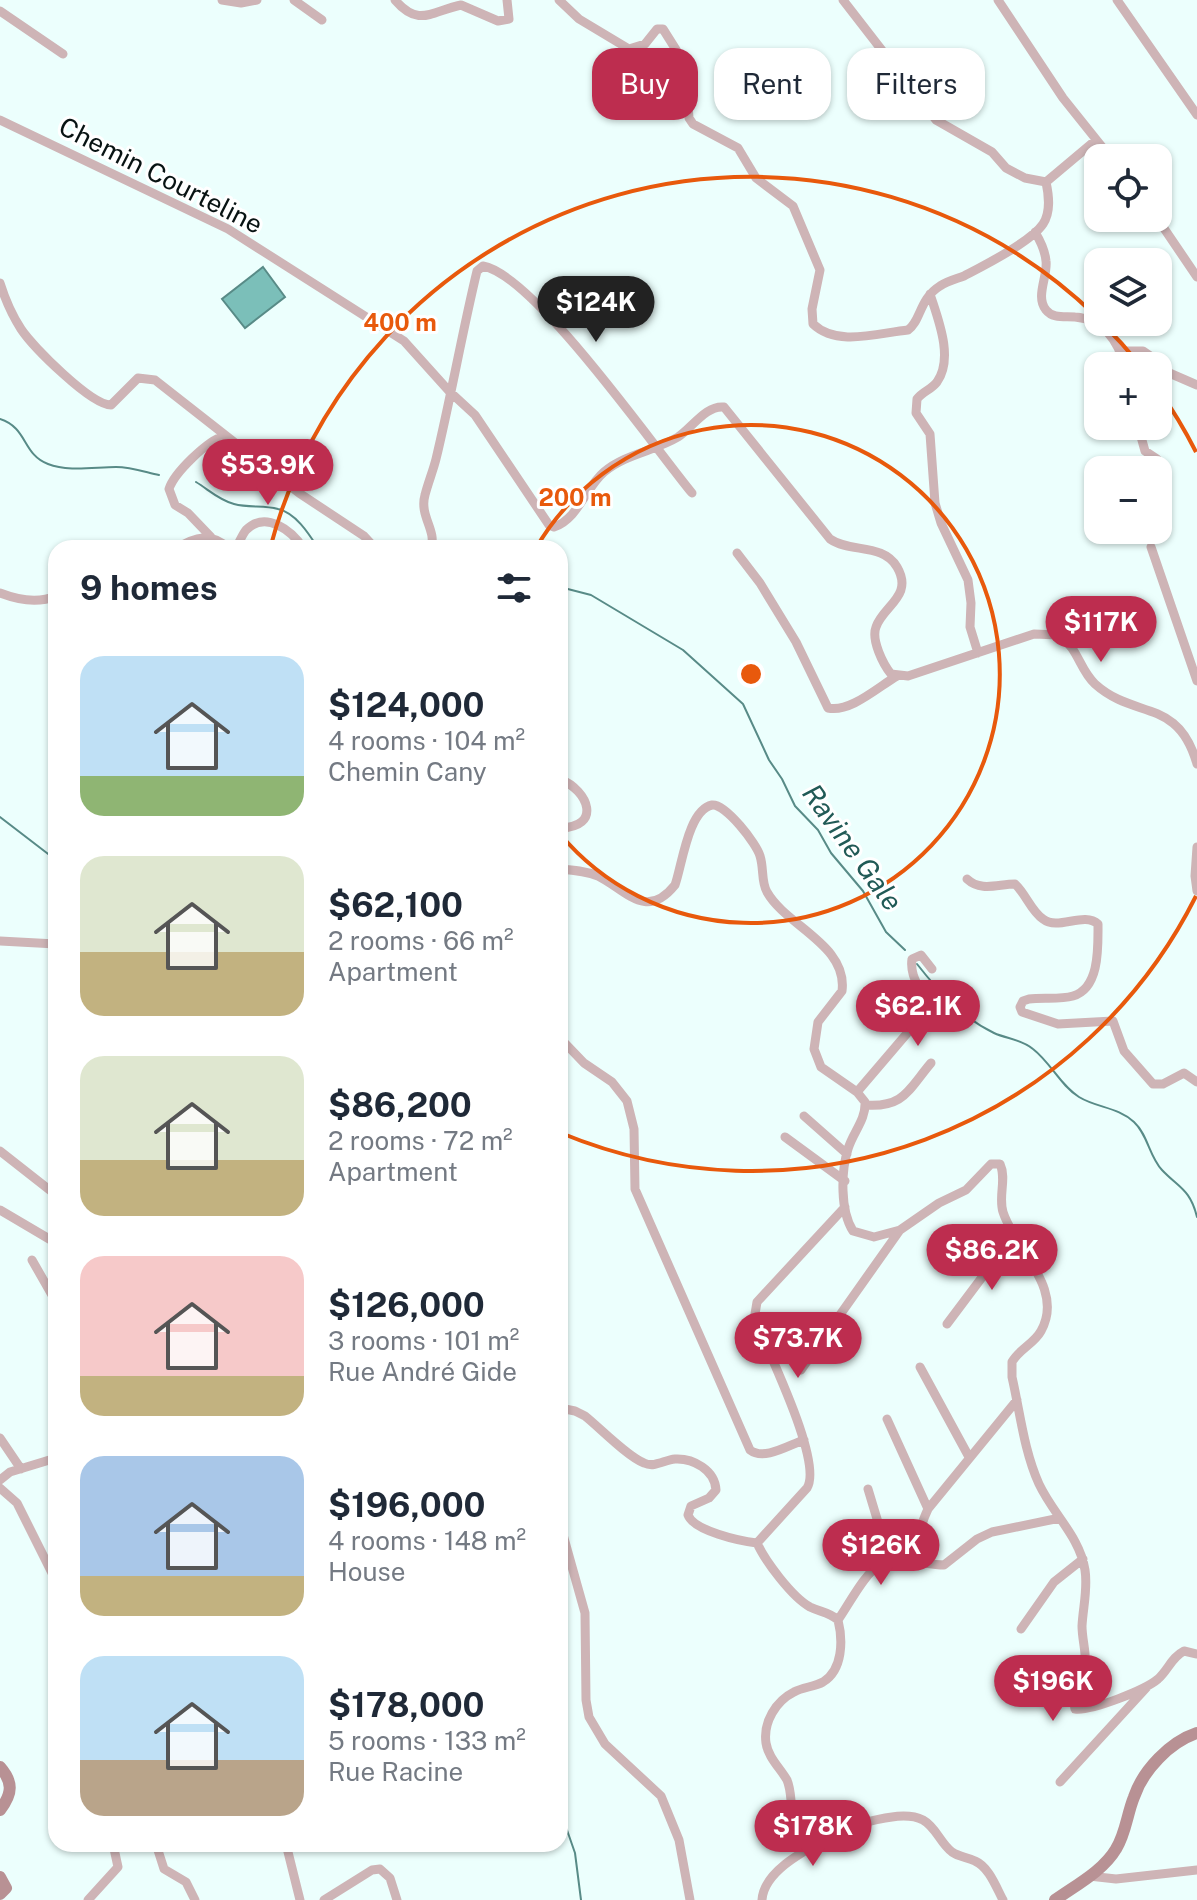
<!DOCTYPE html>
<html lang="en">
<head>
<meta charset="utf-8">
<style>
	body { margin:0; font-family:"Public Sans",sans-serif; background:#f2f2f3; color:#1f2937; height:100vh; display:flex; flex-direction:column; font-size:30px; white-space:nowrap }
	* { box-sizing:border-box; margin:0 }
	p { font-size:26px; color:#747a83 }
	.icon { flex:none; width:44px; height:44px; fill:none; stroke:currentColor; stroke-width:2; stroke-linecap:round; stroke-linejoin:round }
	.map { position:relative; flex:1; overflow:hidden }
	.drawer { position:absolute; left:48px; top:540px; width:520px; height:1312px; display:flex; flex-direction:column; background:#fff; border-radius:24px; box-shadow:0 2px 6px #0004 }
	.drawer>* { flex:none }
	.top-card { position:absolute; left:592px; top:48px; width:484px; height:72px; display:flex; gap:16px }
	.tools { position:absolute; left:1084px; top:144px; display:grid; gap:16px }
	.tools a { display:grid; place-items:center; width:88px; height:88px; border-radius:16px; background:#fff; box-shadow:0 2px 6px #0004; font-size:40px }
	.price { position:absolute; translate:-50% -68px; padding:0 18px; border-radius:28px; background:#bd2d4f; color:#fff; font-size:26px; line-height:52px; filter:drop-shadow(0 2px 4px #0008) }
	.price::after { content:''; position:absolute; left:50%; top:48px; width:24px; height:18px; margin-left:-12px; background:inherit; clip-path:polygon(0 0,100% 0,50% 100%) }
	.price.current { background:#222; color:#fff }
	ul { padding:0; list-style:none }
	li { display:flex; align-items:center; gap:24px; height:200px; padding:0 32px }
	li span { display:grid; place-items:center; flex:none; width:224px; height:160px; border-radius:24px; color:#555 }
	li>.icon { margin-inline-start:auto }
	span .icon { width:96px; height:96px; fill:#fffc; stroke-width:1 }
	li b { font-size:34px }
	h2 { display:flex; justify-content:space-between; align-items:center; height:96px; padding:0 32px; font-size:34px }
	.pill { padding:0 28px; border-radius:24px; background:#fff; box-shadow:0 2px 6px #0004; font-size:28px; line-height:72px }
	.pill.current { background:#bd2d4f; color:#fff }
	.map>svg:first-child { display:block }
</style>
</head>
<body>
<div class="map">
<svg width="1197" height="1900" viewBox="0 0 1197 1900">
	<rect width="100%" height="100%" fill="#ecfffd"/>
	<path fill="#7bbfb9" stroke="#588b87" stroke-width="2" d="M263,267L285,297L245,328L222,299Z"/>
	<g fill="none" stroke-linecap="round" stroke-linejoin="round">
		<path stroke="#588b87" stroke-width="2" d="M0,419C28,428 22,454 48,464C68,472 95,467 116,467C131,467 145,472 159,475
			M196,482C209,490 219,500 234,504C249,508 264,505 278,509C296,513 309,534 318,548
			M560,587L591,595L683,650L743,704L769,760L782,779L795,806L818,830L831,853L863,891L886,932L905,950
			M0,817L56,860
			M917,964C939,992 961,1017 994,1033C1007,1039 1021,1039 1033,1049C1051,1063 1060,1085 1079,1097C1097,1108 1118,1107 1134,1122C1148,1135 1149,1156 1162,1170C1179,1188 1190,1189 1197,1217
			M560,1810L575,1853L581,1900"/>
		<path stroke="#ceb4b6" stroke-width="9" d="M222,0L241,3L257,0
			M294,0L322,20
			M395,0C419,28 432,11 461,5L498,21L509,19L507,0
			M559,0L579,19L629,49L645,44L657,29H663L685,64L689,118L693,124L738,148L756,178L793,206L820,270L812,309L813,324C837,347 878,333 908,330C921,321 919,299 940,286C947,281 956,279 964,276C983,266 1031,242 1043,224C1051,212 1049,196 1046,182
			M843,0L936,120L992,152L1006,168L1025,178L1046,182
			M998,0L1063,98L1111,158
			M1117,0L1197,115
			M0,11L63,54
			M0,120L228,229L404,341L449,391L475,415L549,525L554,527C578,519 586,487 604,472C625,454 655,451 678,437C692,428 706,405 724,407L830,539C850,553 883,543 897,567C914,596 883,606 876,627C871,640 883,664 891,674L908,676L1034,634L1059,635C1079,649 1079,669 1095,684C1135,720 1178,697 1197,764
			M1046,182L1096,140
			M1157,218L1197,277
			M1035,232C1041,242 1045,250 1046,261C1048,276 1035,297 1046,310C1053,319 1065,316 1075,317C1103,319 1119,341 1124,366
			M0,283C5,299 12,315 21,329C33,347 91,405 111,405L138,378L155,380L299,493L364,536L375,548
			M930,294C938,319 954,358 937,382C931,390 923,391 917,399L916,413L930,434L935,503L941,523L968,580L971,603L970,627L978,653
			M1121,351H1143L1156,360L1167,372L1197,385
			M1138,426L1145,451L1157,459
			M211,537L188,513L175,505L169,489C174,473 208,440 224,436
			M1151,547L1197,681
			M177,548C195,537 211,532 228,548
			M236,548C239,543 242,535 246,530C266,510 292,531 303,548
			M431,548C437,530 419,516 425,495C428,483 433,471 436,459C451,397 462,333 477,271L483,266C534,275 654,447 692,493
			M737,553L760,583L796,642L828,708C850,713 878,687 897,676
			M0,593C18,600 37,604 56,596
			M560,779C589,791 602,827 560,828
			M1197,847L1195,876L1197,891
			M560,869C573,870 586,871 598,876C626,890 646,921 675,885C682,866 688,810 712,805C725,803 757,844 760,856C764,868 761,882 767,892C786,926 848,945 842,991L818,1022L814,1049L821,1067L857,1092L865,1102C866,1120 853,1132 848,1149C841,1171 840,1211 853,1231L874,1237L900,1230L939,1203L966,1190L991,1164H1000C1007,1179 998,1196 1003,1212C1015,1250 1065,1288 1041,1331C1034,1344 1019,1349 1012,1362V1377C1020,1412 1024,1451 1039,1484C1053,1514 1080,1537 1085,1570C1088,1589 1083,1607 1082,1626C1082,1640 1087,1654 1085,1668C1082,1683 1071,1694 1075,1709C1092,1711 1145,1690 1158,1679C1168,1670 1172,1657 1184,1651L1197,1654
			M967,879C981,892 998,884 1015,884C1026,894 1031,911 1043,919C1058,931 1084,911 1098,924C1098,947 1100,988 1073,996C1059,1000 1043,997 1029,999L1023,1001L1020,1007L1022,1012L1058,1024L1113,1021L1124,1051L1153,1084H1163L1184,1073L1197,1082
			M0,941L56,944
			M560,1038L584,1063L612,1082L627,1101L634,1129L635,1189L750,1450C764,1461 789,1445 804,1440
			M857,1092L927,1010C925,991 909,980 912,959L921,955L932,969
			M865,1105C904,1108 908,1090 931,1063
			M804,1116L847,1154
			M785,1137L845,1181
			M0,1151L56,1195
			M0,1210L56,1243
			M32,1260L56,1302
			M947,1324L989,1268L1018,1241
			M920,1367L969,1457
			M801,1370L900,1230
			M560,1408L575,1411L585,1416C600,1428 628,1457 644,1463C655,1468 664,1460 675,1459C693,1458 715,1470 716,1490L709,1498L691,1506L688,1515C694,1531 740,1541 757,1543C765,1561 792,1597 810,1607C820,1612 829,1612 838,1620C843,1640 843,1670 823,1682C814,1687 803,1687 794,1692C776,1701 763,1722 766,1743C768,1757 780,1768 787,1780C793,1794 789,1810 796,1822C837,1843 891,1804 923,1820C936,1827 940,1843 952,1852C959,1857 967,1857 975,1861C989,1867 996,1887 1003,1900
			M887,1419L928,1509
			M0,1438L21,1469
			M0,1480L10,1472L56,1458
			M0,1488L17,1503L56,1581
			M868,1489L890,1562
			M560,1524L585,1613L586,1700L589,1717L605,1744L661,1796L679,1840L690,1900
			M757,1543L807,1488C823,1463 770,1356 758,1326L755,1314L757,1302L845,1207
			M930,1562C917,1541 918,1530 928,1509L1017,1400
			M838,1620C848,1606 866,1571 881,1564C899,1555 925,1565 944,1565L977,1539L992,1532L1060,1518
			M1021,1629L1054,1582L1083,1559
			M1040,1699L1054,1707L1063,1698L1074,1695
			M1060,1782L1147,1687
			M156,1844L164,1869L186,1882L195,1900
			M286,1844L300,1900
			M1089,1876L1116,1879L1197,1870
			M88,1900L118,1867L113,1844
			M324,1900L372,1870L380,1869L390,1878L397,1900
			M762,1900C764,1867 817,1845 843,1829"/>
		<path stroke="#b89194" stroke-width="12" d="M0,1767C13,1782 13,1793 0,1810
			M0,1877L6,1888L0,1894
			M1055,1900C1076,1885 1103,1871 1116,1849C1126,1833 1127,1814 1134,1797C1143,1770 1170,1742 1197,1733"/>
	</g>
	<g fill="none" stroke="#e8590c" stroke-width="4">
		<path d="M536 548A249 249 0 1 1 560 834"/>
		<path d="M1196 896A497 497 0 0 1 561 1133M271 545A497 497 0 0 1 1096 316M1102 323A497 497 0 0 1 1140 365M1158 389A497 497 0 0 1 1196 452"/>
	</g>
	<g text-anchor="middle" dominant-baseline="central" stroke-width="6" stroke-linejoin="round" paint-order="stroke">
		<g font-size="26" fill="#081313" stroke="#fff">
			<text transform="translate(161 175) rotate(27)">Chemin Courteline</text>
		</g>
		<g font-size="28" font-style="italic" fill="#215a56" stroke="#fff">
			<text transform="translate(853 847) rotate(54)">Ravine Gale</text>
		</g>
	</g>
	<circle cx="751" cy="674" r="12" fill="#e8590c" stroke="#fff" stroke-width="4"/>
	<g font-size="24" text-anchor="middle" font-weight="bold" fill="#e8590c" stroke="#fff" stroke-width="6" stroke-linejoin="round" paint-order="stroke">
		<text x="400" y="331">400 m</text>
		<text x="575" y="506">200 m</text>
	</g>
</svg>
<div class="tools">
<a><svg class="icon" aria-label="locate" viewBox="0 0 24 24"><circle cx="12" cy="12" r="6"/><path d="M12 2v4M12 18v4M2 12h4M18 12h4"/></svg></a>
<a><svg class="icon" aria-label="layers" viewBox="0 0 24 24"><path d="M12 4l9 5-9 5-9-5zM3 14l9 5 9-5"/></svg></a>
<a>+</a>
<a>−</a>
</div>
<b class="price current" style="left:596px;top:344px">$124K</b>
<b class="price" style="left:268px;top:507px">$53.9K</b>
<b class="price" style="left:1101px;top:664px">$117K</b>
<b class="price" style="left:918px;top:1048px">$62.1K</b>
<b class="price" style="left:992px;top:1292px">$86.2K</b>
<b class="price" style="left:798px;top:1380px">$73.7K</b>
<b class="price" style="left:881px;top:1587px">$126K</b>
<b class="price" style="left:1053px;top:1723px">$196K</b>
<b class="price" style="left:813px;top:1868px">$178K</b>
<div class="top-card">
<a class="pill current">Buy</a>
<a class="pill">Rent</a>
<a class="pill">Filters</a>
</div>
<section class="drawer">
<h2>9 homes<svg class="icon" aria-label="filters" viewBox="0 0 24 24"><path d="M4 7h16M4 17h16"/><circle cx="9" cy="7" r="2"/><circle cx="15" cy="17" r="2"/></svg></h2>
<ul>
<li><span style="background:linear-gradient(#bfe0f5 75%,#8fb573 0)"><svg class="icon" aria-label="home" viewBox="0 0 24 24"><path d="M3 11l9-7 9 7M6 9v11h12V9"/></svg></span><div><b>$124,000</b><p>4 rooms · 104 m²</p><p>Chemin Cany</p></div></li>
<li><span style="background:linear-gradient(#dfe7d0 60%,#c2b280 0)"><svg class="icon" aria-label="home" viewBox="0 0 24 24"><path d="M3 11l9-7 9 7M6 9v11h12V9"/></svg></span><div><b>$62,100</b><p>2 rooms · 66 m²</p><p>Apartment</p></div></li>
<li><span style="background:linear-gradient(#dfe7d0 65%,#c2b280 0)"><svg class="icon" aria-label="home" viewBox="0 0 24 24"><path d="M3 11l9-7 9 7M6 9v11h12V9"/></svg></span><div><b>$86,200</b><p>2 rooms · 72 m²</p><p>Apartment</p></div></li>
<li><span style="background:linear-gradient(#f6c9c9 75%,#c2b280 0)"><svg class="icon" aria-label="home" viewBox="0 0 24 24"><path d="M3 11l9-7 9 7M6 9v11h12V9"/></svg></span><div><b>$126,000</b><p>3 rooms · 101 m²</p><p>Rue André Gide</p></div></li>
<li><span style="background:linear-gradient(#a9c7e8 75%,#c2b280 0)"><svg class="icon" aria-label="home" viewBox="0 0 24 24"><path d="M3 11l9-7 9 7M6 9v11h12V9"/></svg></span><div><b>$196,000</b><p>4 rooms · 148 m²</p><p>House</p></div></li>
<li><span style="background:linear-gradient(#bfe0f5 65%,#b9a48a 0)"><svg class="icon" aria-label="home" viewBox="0 0 24 24"><path d="M3 11l9-7 9 7M6 9v11h12V9"/></svg></span><div><b>$178,000</b><p>5 rooms · 133 m²</p><p>Rue Racine</p></div></li>
</ul>
</section>
</div>
</body>
</html>
